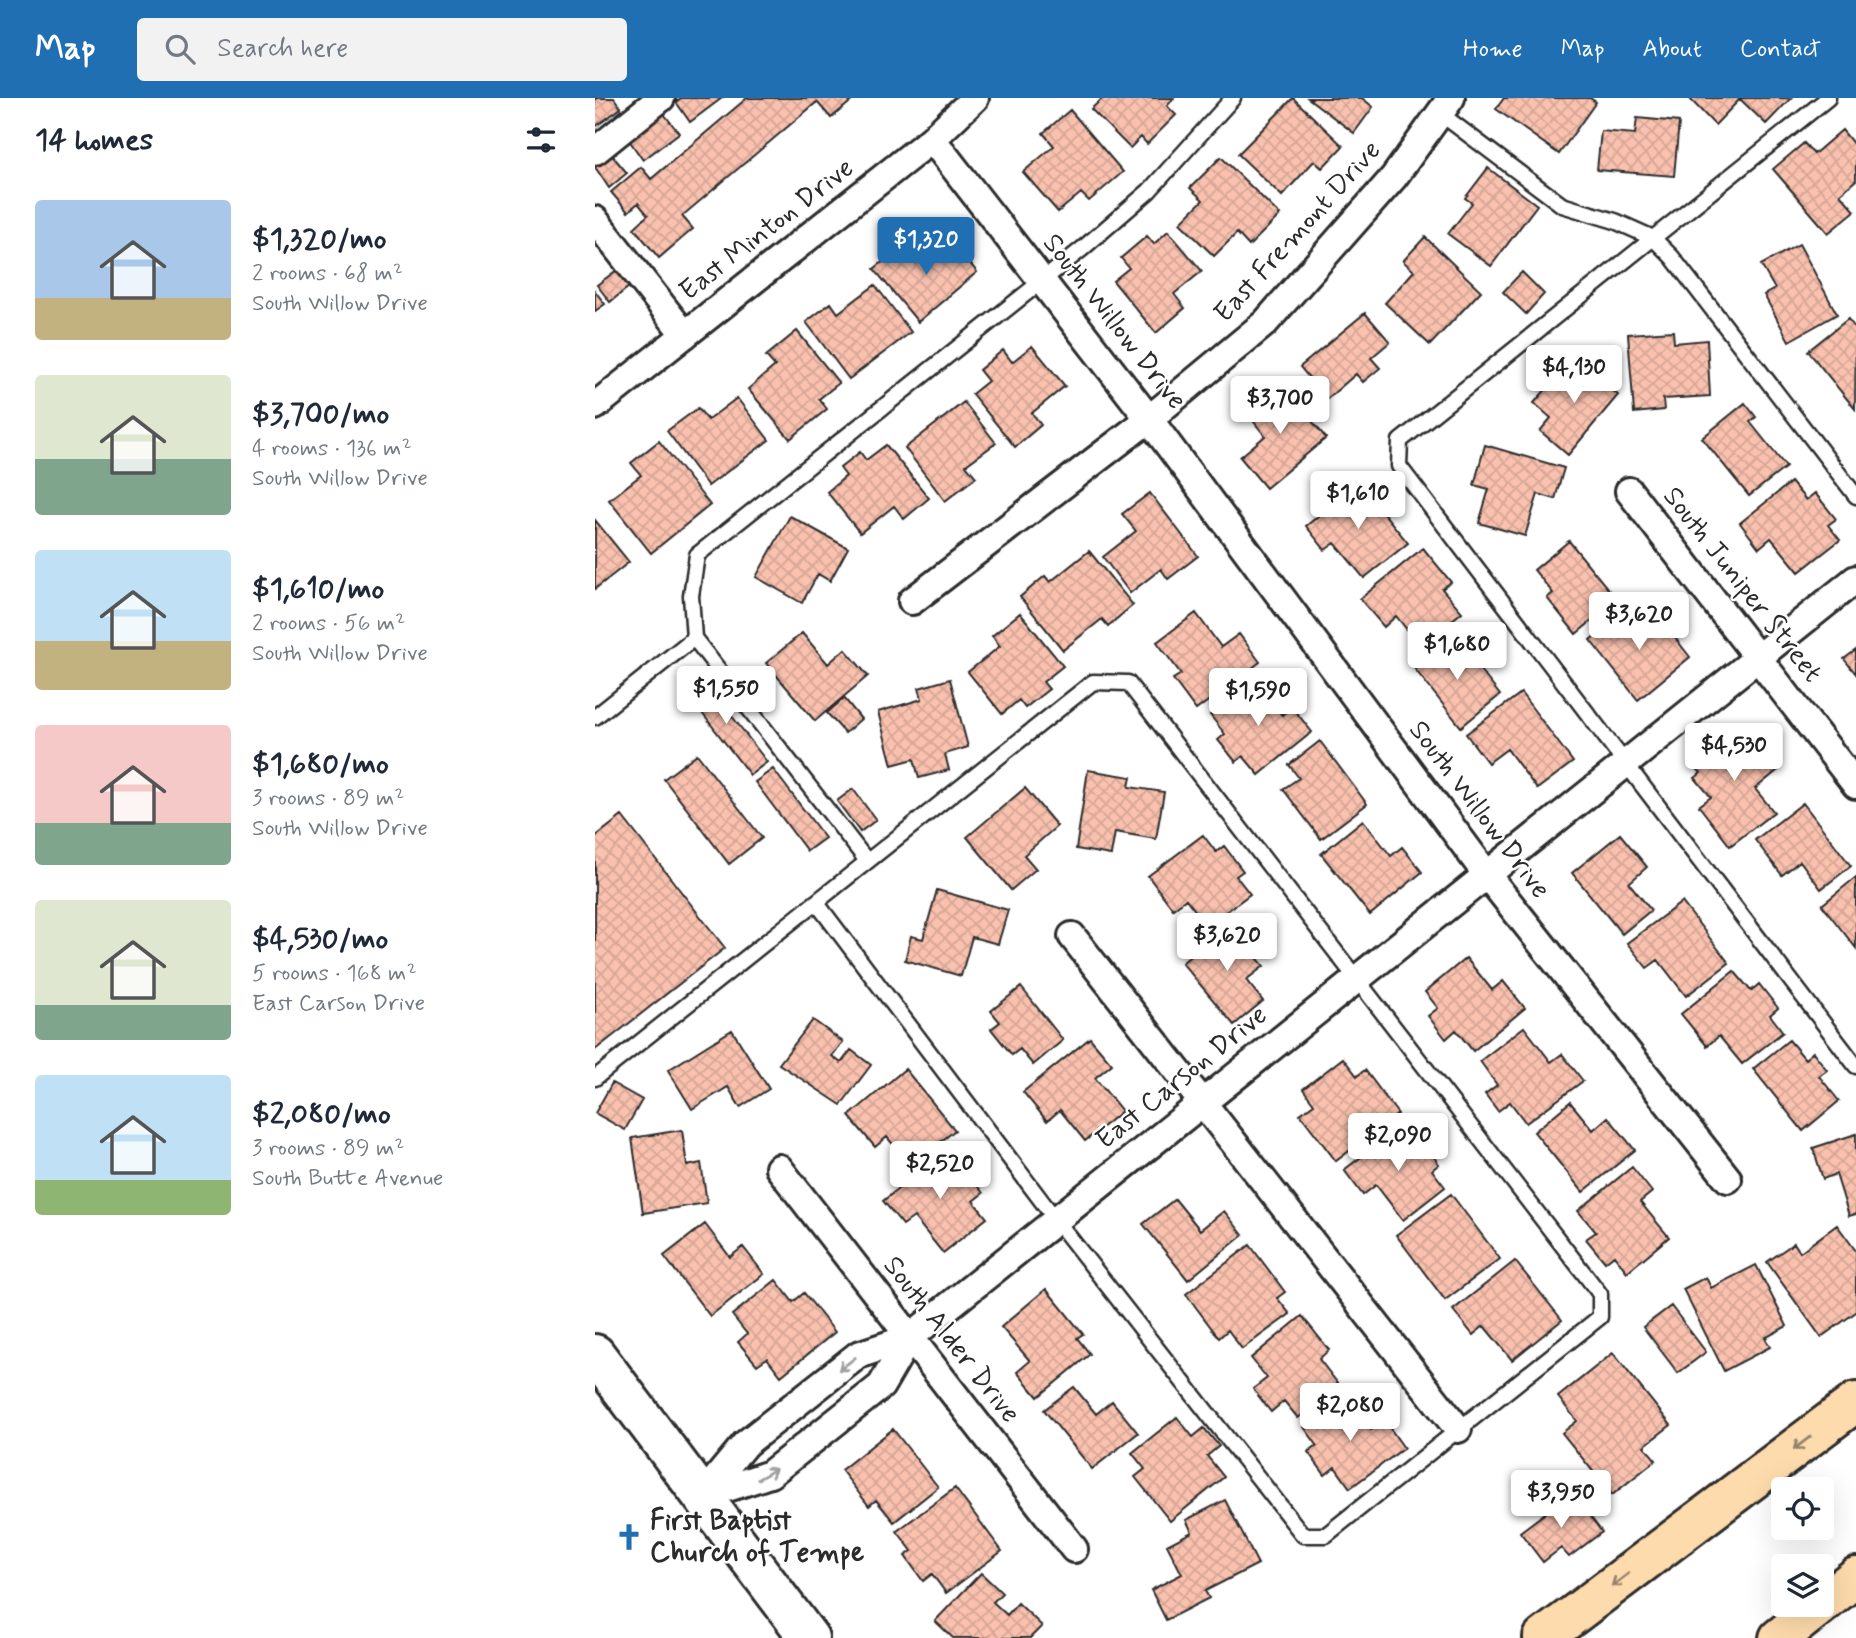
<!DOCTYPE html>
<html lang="en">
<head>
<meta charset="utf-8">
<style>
	body { margin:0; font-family:Mynerve,sans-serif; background:#f2f2f3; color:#1f2937; height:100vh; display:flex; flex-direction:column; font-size:26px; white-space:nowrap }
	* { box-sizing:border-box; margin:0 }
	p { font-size:23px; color:#747a83 }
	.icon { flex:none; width:38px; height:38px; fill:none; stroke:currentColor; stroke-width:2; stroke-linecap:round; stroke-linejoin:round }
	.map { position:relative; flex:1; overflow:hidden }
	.panel { display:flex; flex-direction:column; background:#fff; width:595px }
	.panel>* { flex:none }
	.buttons { position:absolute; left:1176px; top:1379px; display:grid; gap:14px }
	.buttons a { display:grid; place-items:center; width:63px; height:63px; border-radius:7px; background:#fff; box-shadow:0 7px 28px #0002; font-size:35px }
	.price { position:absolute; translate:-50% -60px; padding:0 16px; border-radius:7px; background:#fff; color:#222; font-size:23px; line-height:46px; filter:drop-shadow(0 2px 4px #0008) }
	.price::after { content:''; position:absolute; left:50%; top:42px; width:21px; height:16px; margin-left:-10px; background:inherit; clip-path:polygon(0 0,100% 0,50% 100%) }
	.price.on { background:#1f6fb2; color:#fff }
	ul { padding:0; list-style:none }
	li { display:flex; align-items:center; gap:21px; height:175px; padding:0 35px }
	li span { display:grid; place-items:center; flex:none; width:196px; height:140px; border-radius:7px; color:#555 }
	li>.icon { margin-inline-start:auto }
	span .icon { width:84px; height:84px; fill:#fffc; stroke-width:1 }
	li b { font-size:30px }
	h2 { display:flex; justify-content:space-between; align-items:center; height:84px; padding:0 35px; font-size:30px }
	header { display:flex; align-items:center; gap:42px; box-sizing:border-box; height:98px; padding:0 35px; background:#1f6fb2; color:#fff }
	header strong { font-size:33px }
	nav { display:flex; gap:38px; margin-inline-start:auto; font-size:24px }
	.search { width:490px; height:63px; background:#f2f2f3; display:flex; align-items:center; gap:18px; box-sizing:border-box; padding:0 24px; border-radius:7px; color:#747a83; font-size:26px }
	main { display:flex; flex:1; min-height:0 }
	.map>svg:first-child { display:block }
</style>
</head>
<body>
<header>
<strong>Map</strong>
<div class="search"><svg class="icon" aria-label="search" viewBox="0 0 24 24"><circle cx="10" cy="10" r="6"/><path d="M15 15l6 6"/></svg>Search here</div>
<nav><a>Home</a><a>Map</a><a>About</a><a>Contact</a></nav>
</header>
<main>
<section class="panel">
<h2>14 homes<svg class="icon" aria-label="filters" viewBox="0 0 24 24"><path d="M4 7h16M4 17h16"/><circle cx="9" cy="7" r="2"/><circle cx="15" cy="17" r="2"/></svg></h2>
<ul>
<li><span style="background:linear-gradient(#a9c7e8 70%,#c2b280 0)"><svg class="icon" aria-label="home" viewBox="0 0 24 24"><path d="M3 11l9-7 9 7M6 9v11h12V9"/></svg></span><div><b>$1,320/mo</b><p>2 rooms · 68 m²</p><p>South Willow Drive</p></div></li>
<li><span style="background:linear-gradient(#dfe7d0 60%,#7fa58c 0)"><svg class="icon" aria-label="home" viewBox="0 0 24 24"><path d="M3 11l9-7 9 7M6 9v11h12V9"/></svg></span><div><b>$3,700/mo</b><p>4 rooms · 136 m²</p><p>South Willow Drive</p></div></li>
<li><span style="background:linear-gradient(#bfe0f5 65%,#c2b280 0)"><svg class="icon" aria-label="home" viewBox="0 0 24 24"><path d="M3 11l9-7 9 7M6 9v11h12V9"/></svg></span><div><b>$1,610/mo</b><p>2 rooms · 56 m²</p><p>South Willow Drive</p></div></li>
<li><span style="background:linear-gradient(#f6c9c9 70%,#7fa58c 0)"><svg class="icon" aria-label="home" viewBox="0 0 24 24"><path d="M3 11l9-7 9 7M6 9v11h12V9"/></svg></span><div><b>$1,680/mo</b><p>3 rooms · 89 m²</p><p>South Willow Drive</p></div></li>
<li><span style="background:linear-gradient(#dfe7d0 75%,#7fa58c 0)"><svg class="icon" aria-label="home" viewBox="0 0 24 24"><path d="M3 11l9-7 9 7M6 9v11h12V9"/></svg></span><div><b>$4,530/mo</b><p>5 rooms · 168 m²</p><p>East Carson Drive</p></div></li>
<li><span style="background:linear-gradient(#bfe0f5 75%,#8fb573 0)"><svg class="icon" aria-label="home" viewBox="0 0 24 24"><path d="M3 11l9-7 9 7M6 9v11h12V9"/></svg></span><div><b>$2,080/mo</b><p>3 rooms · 89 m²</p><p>South Butte Avenue</p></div></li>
</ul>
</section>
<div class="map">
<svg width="1261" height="1540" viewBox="0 0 1261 1540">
	<defs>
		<pattern id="building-cross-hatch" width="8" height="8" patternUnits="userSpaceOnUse" patternTransform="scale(1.75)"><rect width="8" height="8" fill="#f9c1ae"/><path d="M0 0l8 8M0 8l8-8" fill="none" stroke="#d6a696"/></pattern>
	</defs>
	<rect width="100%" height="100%" fill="#fff"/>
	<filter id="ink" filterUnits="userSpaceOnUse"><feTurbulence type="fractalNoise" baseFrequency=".0143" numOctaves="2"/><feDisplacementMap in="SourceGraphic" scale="14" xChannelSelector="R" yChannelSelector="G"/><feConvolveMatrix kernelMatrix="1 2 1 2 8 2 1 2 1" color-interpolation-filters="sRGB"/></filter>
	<g filter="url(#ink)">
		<path fill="url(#building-cross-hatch)" stroke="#2b2b2b" stroke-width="2" d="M0,0H19L26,10L0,29Z
			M86,0H127L95,24L81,4Z
			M152,0H260L236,20L222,4L87,118L98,131L64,160L39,130L53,117L43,105L33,114L16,94L46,69L56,81Z
			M508,0H579L572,8L581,17L552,46L546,39L535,50L496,11Z
			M698,0L748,48L727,70L719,63L687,98L643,56Z
			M713,0H767L778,9L759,35Z
			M909,0H995L1001,4L964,56L901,11Z
			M1094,0H1196L1171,26L1145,1L1120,27Z
			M475,12L528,74L494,103L486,95L463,114L428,74L459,48L448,35Z
			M69,16L84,35L48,62L34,42Z
			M1042,20L1084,24L1079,78L1002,72L1006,33L1040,36Z
			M1247,32L1261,49V82L1245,96L1260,113L1233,135L1178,71L1209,45L1219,56Z
			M16,56L32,75L14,90L0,69Z
			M626,59L685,117L654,148L642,135L619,158L585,125L608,102L595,90Z
			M893,70L942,107L896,168L853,136L877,105L870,100Z
			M573,133L607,173L579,196L590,210L561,235L518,183L534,170L526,160L552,138L559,146Z
			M353,138L382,174L323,224L279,171L307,148L321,165Z
			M830,139L886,193L835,247L790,205L819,173L808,163Z
			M1204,146L1242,216L1194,243L1169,197L1180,191L1166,167Z
			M22,172L35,188L15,204L2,187Z
			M927,174L949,196L931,216L908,194Z
			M280,187L316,234L254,281L211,224L236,205L243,215Z
			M0,193L10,206L0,213Z
			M770,215L795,244L776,260L785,270L768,284L761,276L732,301L705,269Z
			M1253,221L1261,231L1260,311L1213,253Z
			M202,233L244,285L224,301L232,311L195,341L153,291L180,268L171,258Z
			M1078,233L1079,245L1112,242L1115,298L1068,301L1069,312L1039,315L1033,236Z
			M437,248L470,288L437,315L446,327L420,349L377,296L393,283L384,272L408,252L417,264Z
			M979,259L1023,297L973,357L945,333L956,320L939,305Z
			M687,286L731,340L671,390L645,359L670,338L652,315Z
			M142,300L174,342L113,388L72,333L103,310L113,322Z
			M369,304L401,345L371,367L381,379L350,403L310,350Z
			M1150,305L1161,319L1155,324L1191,369L1154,398L1107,340Z
			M64,343L115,407L56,455L14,402L46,377L36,365Z
			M291,347L334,400L309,421L299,408L265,435L232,394L251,378L245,370L265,354L271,362Z
			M890,347L969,370L960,401L943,396L930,438L884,425L894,391L879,387Z
			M1196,384L1211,402L1220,395L1241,421L1233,427L1245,442L1204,474L1176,440L1164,450L1145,425Z
			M764,385L813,445L769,480L740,445L730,452L711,428Z
			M555,395L603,458L573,481L566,471L535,495L508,459L541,433L527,416Z
			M195,418L253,450L235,483L223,476L207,505L161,479Z
			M0,422L34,464L0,491Z
			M974,443L1022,502L981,536L952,500L958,495L939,472Z
			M828,450L856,484L847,491L867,514L825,548L801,518L789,529L765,501Z
			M494,453L538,507L513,528L507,521L468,552L425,499L450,478L455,484Z
			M1036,509L1058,537L1070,527L1095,559L1043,602L995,542Z
			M425,515L468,568L448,584L454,591L430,610L424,602L407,616L373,574L405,548L397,538Z
			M601,515L626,549L644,536L665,564L601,612L578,581L586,576L562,544Z
			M207,535L233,566L250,551L273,578L220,623L171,565Z
			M858,538L905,597L866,629L819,570Z
			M1261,552V576L1249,561Z
			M107,579L172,664L155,677L90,593Z
			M355,581L373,649L350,656L354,672L324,680L319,661L297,667L283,614L327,601L324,590Z
			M658,581L687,617L697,609L717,634L664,677L648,658L641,664L623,642L630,636L615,617Z
			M926,595L978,664L942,691L912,651L893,665L871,636Z
			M249,600L266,621L250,635L232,615Z
			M1140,625L1152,640L1155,637L1183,672L1160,691L1179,714L1135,748L1104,708L1116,699L1100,680L1106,675L1094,662Z
			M725,643L772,706L726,741L688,691L704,680L694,667Z
			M102,656L167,740L134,766L69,681Z
			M178,671L230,740L212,753L160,684Z
			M493,672L536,679L534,689L569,694L561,741L520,734L516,757L481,751Z
			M430,690L462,728L429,757L441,771L416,792L372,739Z
			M258,691L281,722L265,734L242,703Z
			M1208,705L1256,768L1226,791L1205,763L1187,777L1160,742Z
			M27,718L130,850L0,952V739Z
			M768,722L796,758L807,749L827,774L775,817L726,756Z
			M1025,736L1052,769L1034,785L1056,812L1027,836L977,775Z
			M608,737L621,754L629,748L648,773L641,778L655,796L612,828L591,801L578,811L553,778Z
			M1261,779V850L1227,807Z
			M342,792L413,812L403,846L377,839L366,878L310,862L316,838L328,841Z
			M1087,804L1134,865L1091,898L1063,862L1052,870L1032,845Z
			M634,826L669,868L651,882L668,903L639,927L587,865Z
			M871,860L897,892L908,883L930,910L878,953L861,932L851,941L833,918L843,910L830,894Z
			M1139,873L1156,893L1164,886L1183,910L1175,917L1188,934L1147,966L1124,938L1112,948L1086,916Z
			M426,889L468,942L438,967L425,951L417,957L396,931L405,924L396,913Z
			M218,922L248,944L237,958L246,965L256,952L276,967L246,1007L184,966Z
			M929,929L956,964L967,956L988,983L931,1025L915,1004L903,1013L890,996L902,987L885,963Z
			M137,932L174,991L145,1009L133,989L97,1011L73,972Z
			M495,940L517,966L500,980L527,1013L490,1043L465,1012L452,1023L428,994Z
			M1194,942L1210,961L1218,954L1232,972L1224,978L1244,1003L1208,1033L1158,971Z
			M748,960L762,978L770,972L803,1016L741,1063L705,1016L719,1006L708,991Z
			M310,971L360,1032L316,1068L292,1039L280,1049L254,1018Z
			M17,985L47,1002L30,1032L0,1015Z
			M975,1004L998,1032L1013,1019L1040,1052L988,1094L939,1034Z
			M803,1031L817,1049L826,1042L844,1066L837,1072L850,1089L808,1122L781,1087L768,1097L749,1072Z
			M87,1032L92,1068L106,1065L112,1105L48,1115L37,1040Z
			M1261,1036V1116L1254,1118L1241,1076L1228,1081L1218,1050Z
			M353,1051L388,1095L378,1103L392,1120L348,1155L319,1119L308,1127L288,1103Z
			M1037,1069L1057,1094L1045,1104L1074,1139L1032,1174L1019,1157L1010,1164L991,1141L1001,1134L983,1113Z
			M856,1096L905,1161L850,1202L801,1137Z
			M580,1101L605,1132L629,1113L648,1137L593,1182L548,1126Z
			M110,1126L135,1159L148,1149L169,1176L115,1218L69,1158Z
			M1242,1127L1261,1153V1214L1226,1239L1172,1164L1199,1145L1205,1154Z
			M655,1147L690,1194L682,1200L695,1216L647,1251L633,1232L624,1240L591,1196Z
			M920,1163L967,1222L917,1262L889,1228L878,1237L858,1212Z
			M1161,1167L1192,1228L1170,1240L1175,1249L1129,1273L1088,1191L1111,1179L1116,1190Z
			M181,1182L198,1204L209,1195L240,1234L186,1278L172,1260L162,1267L143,1244L152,1236L137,1217Z
			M451,1191L488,1236L482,1240L495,1256L443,1299L422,1274L435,1263L406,1229Z
			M1076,1208L1111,1254L1083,1275L1048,1229Z
			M707,1218L734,1252L724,1261L744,1287L703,1320L689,1303L676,1314L658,1291L672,1280L656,1260Z
			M1018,1255L1076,1327L1049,1348L1061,1362L1017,1397L967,1335L982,1323L963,1299Z
			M479,1289L501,1316L517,1303L543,1335L497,1371L449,1312Z
			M750,1298L776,1332L789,1322L809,1350L755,1390L740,1369L730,1377L713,1354L722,1347L709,1329Z
			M582,1319L598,1339L609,1330L624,1348L612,1358L629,1379L575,1423L540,1379L550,1371L537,1355Z
			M298,1331L343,1389L299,1424L281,1402L274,1408L246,1372Z
			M360,1390L407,1453L351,1495L337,1476L328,1483L310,1458L317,1453L302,1433Z
			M977,1395L1007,1434L974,1459L966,1450L948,1464L925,1434Z
			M630,1402L663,1466L610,1493L614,1500L571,1522L556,1492L587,1476L572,1447L597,1434L591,1422Z
			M386,1475L407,1495L398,1504L412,1517L423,1505L447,1528L435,1540H358L340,1523Z"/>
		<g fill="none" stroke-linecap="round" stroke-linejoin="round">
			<defs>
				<path id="service" d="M1233,0L805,343L804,368L1261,968
					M846,16L967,107L1020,123L1058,140L1077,159L1261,398
					M0,619L99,540
					M272,763L99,540L96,498L102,457L487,151L554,93L638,0
					M0,980L498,584L533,585L1005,1196V1219L731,1437H708L461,1122L221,804"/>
				<path id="minor" d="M337,41L554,321L892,777L1133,1081
					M0,53L66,0
					M0,122L90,237
					M0,308L337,41L380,0
					M1034,393L1261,687
					M317,503L554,321L670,225L799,79L856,0
					M477,838L863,1331
					M184,1070L479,1451
					M107,1398L150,1346L263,1257L314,1240L1261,481
					M108,1398L175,1376L286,1288L314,1240"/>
				<path id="secondary" d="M0,1256L214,1540"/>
				<path id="motorway" d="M1227,1506L1261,1479
					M948,1540L1261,1304
					M1184,1540L1226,1507"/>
			</defs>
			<use href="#service" stroke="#2b2b2b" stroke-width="19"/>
			<use href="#minor" stroke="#2b2b2b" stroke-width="32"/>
			<use href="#secondary" stroke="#2b2b2b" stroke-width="44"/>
			<use href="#motorway" stroke="#2b2b2b" stroke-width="44"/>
			<use href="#service" stroke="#fff" stroke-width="14"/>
			<use href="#minor" stroke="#fff" stroke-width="26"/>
			<use href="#secondary" stroke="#fff" stroke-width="38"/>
			<use href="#motorway" stroke="#fedbac" stroke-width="38"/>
		</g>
		<defs><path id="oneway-shaft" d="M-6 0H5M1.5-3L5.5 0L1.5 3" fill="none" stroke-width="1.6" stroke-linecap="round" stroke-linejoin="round" transform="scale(1.75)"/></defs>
		<g stroke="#a0a0a0">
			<use href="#oneway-shaft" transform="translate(252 1266) rotate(142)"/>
			<use href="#oneway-shaft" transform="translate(172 1376) rotate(-30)"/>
		</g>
		<g stroke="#94836c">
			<use href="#oneway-shaft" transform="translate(1207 1345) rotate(143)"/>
			<use href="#oneway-shaft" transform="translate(1025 1482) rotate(143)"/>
		</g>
	</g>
	<defs>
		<symbol id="church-bare" viewBox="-9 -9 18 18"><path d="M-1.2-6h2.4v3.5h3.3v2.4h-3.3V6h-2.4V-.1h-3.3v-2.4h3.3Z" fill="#1f6fb2" stroke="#fff" stroke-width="2.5" paint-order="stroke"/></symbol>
	</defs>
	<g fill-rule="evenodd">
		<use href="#church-bare" x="15" y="1420" width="38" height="38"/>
	</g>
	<g text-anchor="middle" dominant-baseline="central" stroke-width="5" stroke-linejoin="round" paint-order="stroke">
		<g font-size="28" fill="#2b2b2b" stroke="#fff">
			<text transform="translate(172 132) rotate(-38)">East Minton Drive</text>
			<text transform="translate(703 134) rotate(-48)">East Fremont Drive</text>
			<text transform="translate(519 224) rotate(52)">South Willow Drive</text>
			<text transform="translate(1147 487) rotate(52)">South Juniper Street</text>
			<text transform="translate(884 712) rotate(53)">South Willow Drive</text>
			<text transform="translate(587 980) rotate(-39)">East Carson Drive</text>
			<text transform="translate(356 1242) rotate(52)">South Alder Drive</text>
		</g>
		<g font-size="28" font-weight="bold" fill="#2b2b2b" stroke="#fff" text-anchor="start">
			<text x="55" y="1423">First Baptist<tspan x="55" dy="32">Church of Tempe</tspan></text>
		</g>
	</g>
</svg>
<div class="buttons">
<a><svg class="icon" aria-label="locate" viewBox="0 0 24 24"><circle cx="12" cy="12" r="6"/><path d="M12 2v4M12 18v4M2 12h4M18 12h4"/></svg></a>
<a><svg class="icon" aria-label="layers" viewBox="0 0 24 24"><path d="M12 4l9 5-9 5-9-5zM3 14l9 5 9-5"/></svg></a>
</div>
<b class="price on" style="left:331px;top:179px">$1,320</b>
<b class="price" style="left:979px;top:307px">$4,130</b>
<b class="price" style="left:685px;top:338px">$3,700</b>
<b class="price" style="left:763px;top:433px">$1,610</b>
<b class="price" style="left:1044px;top:554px">$3,620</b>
<b class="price" style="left:862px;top:584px">$1,680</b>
<b class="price" style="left:131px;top:628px">$1,550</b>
<b class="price" style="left:663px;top:630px">$1,590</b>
<b class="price" style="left:1139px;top:685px">$4,530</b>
<b class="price" style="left:632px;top:875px">$3,620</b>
<b class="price" style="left:803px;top:1075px">$2,090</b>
<b class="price" style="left:345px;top:1103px">$2,520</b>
<b class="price" style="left:755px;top:1345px">$2,080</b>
<b class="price" style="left:966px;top:1432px">$3,950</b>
</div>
</main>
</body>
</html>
